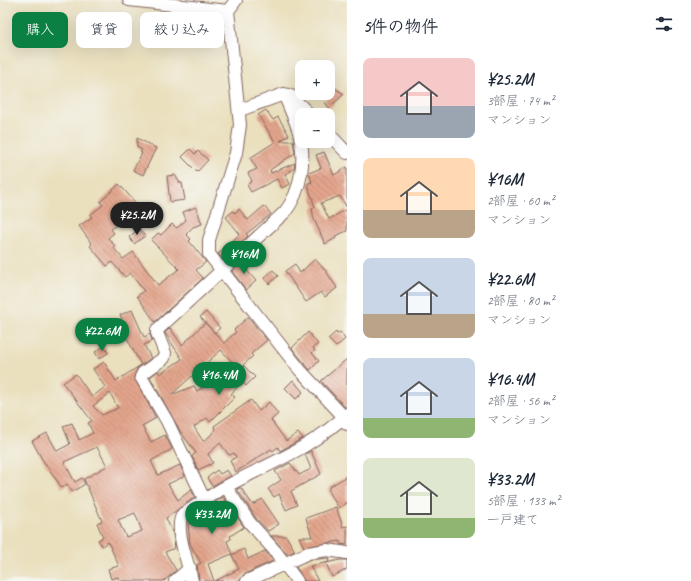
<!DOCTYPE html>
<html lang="ja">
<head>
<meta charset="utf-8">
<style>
	body { margin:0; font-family:Caveat,"Klee One",sans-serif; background:#f6f6f7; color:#1f2937; height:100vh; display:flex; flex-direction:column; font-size:15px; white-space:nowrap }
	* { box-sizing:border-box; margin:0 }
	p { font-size:13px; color:#747a83 }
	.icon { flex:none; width:22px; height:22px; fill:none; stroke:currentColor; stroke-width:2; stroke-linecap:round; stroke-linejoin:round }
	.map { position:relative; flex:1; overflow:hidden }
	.drawer { display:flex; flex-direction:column; background:#fff; width:344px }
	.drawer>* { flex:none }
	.top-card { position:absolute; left:12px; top:12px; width:275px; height:36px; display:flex; gap:8px }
	.buttons { position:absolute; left:295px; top:60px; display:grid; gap:8px }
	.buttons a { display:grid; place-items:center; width:40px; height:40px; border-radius:8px; background:#fff; box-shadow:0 4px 16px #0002; font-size:20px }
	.price { position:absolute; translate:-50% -34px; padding:0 9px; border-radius:14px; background:#0b8043; color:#fff; font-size:13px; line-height:26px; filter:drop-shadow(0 1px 2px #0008) }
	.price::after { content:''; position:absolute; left:50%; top:24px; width:12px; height:9px; margin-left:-6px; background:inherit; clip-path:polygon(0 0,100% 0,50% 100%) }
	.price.current { background:#222; color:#fff }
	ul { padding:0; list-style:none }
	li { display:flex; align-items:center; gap:12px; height:100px; padding:0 16px }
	li span { display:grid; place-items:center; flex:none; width:112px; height:80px; border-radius:8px; color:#555 }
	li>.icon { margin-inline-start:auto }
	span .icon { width:48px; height:48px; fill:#fffc; stroke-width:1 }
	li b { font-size:17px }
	h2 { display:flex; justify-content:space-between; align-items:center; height:48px; padding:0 16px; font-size:17px }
	.tag { padding:0 14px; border-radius:8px; background:#fff; box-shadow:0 4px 16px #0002; font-size:14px; line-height:36px }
	.tag.current { background:#0b8043; color:#fff }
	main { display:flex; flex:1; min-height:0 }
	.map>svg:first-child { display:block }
</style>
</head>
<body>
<main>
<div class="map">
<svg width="347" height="581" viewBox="0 0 347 581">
	<defs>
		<pattern id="building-back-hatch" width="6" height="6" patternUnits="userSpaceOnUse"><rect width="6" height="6" fill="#e3a58c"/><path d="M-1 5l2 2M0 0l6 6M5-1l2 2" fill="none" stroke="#ba8673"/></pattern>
	</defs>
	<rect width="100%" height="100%" fill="#f6f6f2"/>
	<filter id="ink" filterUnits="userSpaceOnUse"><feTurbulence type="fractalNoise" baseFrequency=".025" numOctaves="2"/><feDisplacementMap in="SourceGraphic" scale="8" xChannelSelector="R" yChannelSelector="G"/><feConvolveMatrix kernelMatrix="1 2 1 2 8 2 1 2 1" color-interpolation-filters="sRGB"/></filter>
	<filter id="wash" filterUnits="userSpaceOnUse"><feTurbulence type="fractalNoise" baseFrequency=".012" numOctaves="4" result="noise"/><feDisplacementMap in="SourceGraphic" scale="16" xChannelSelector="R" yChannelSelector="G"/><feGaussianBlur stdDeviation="0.9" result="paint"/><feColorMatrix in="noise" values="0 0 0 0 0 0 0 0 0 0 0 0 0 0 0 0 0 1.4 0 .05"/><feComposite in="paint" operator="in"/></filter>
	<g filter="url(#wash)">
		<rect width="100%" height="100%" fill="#eae0be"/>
		<g id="blocks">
			<path fill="url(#building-back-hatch)" fill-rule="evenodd" d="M333,82V87L344,94L329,108L324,101L327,98L324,96L328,93Z
				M266,110L273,120L278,117L289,135L280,141H293L295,153L270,170L271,173L295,163L294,169L285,174L290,184L282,188L277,179L251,192L247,185L252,181L248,173L257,169L250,158L275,142L258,115Z
				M137,138L156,148L143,175L133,170L142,153L140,152L142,150L137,147Z
				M190,149L195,154L198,151L208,160L197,172L182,157Z
				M324,152L334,175L347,167V208L340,196L321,203L329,219L347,209V231L335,236L336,238L325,244L314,219L312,209L315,207L308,186V183L312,182L309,173L321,168L316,155Z
				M175,175L180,183H182L185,200L170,202L167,176Z
				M119,184L140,208L111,229L114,233L108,238L115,246L113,247L123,259L133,252L158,285L179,269L151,240L158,233L161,235L172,224L177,228L186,220L183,212L196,207L202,224L193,227L186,234L191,239L189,241L206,262L196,270L203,278L155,322L137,296L144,291L130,273L125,277L112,262L107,266L90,246L92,244L79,226L92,217L90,215L103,205L100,202Z
				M264,206L271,214L246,234L248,236L223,259L218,254L240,234L226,217L233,211L235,213L239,209L248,220Z
				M139,229L145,236L134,244L129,237Z
				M245,259L248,264L244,267L256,281L246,290L232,271Z
				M315,259L326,271L337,288L325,297L321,292L306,302L285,271L295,264L300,273Z
				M273,270L278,276L269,284L264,278Z
				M132,310L144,337L150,334L152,341L144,345L151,358L138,367L134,377L156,418L142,426L151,442L165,435L172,449L151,461L158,475L180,465L185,476L168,484L178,500L191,490L195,497L166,518L173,534L175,548L165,552L176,570L164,581H120L118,577L111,579L108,569L119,566L108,542L102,546L98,540L103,537L97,523L102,521L84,479L107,466L97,447L64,462L75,482L82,478L85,484L72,492L67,484L62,488L42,459L32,441L47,433L57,451L70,444L63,426L72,423L79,440L93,433L88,423L92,421L63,383L76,374L92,397L105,387L93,369L104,362L116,381L141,365L118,321L122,319L120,315ZM110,393L118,408L102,415L93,406ZM135,513L142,531L126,537L118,520Z
				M206,312L220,328L215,333L200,317Z
				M248,317L267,340L251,354L253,356L243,365L255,377L246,386L242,382L231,394L235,397L210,422L207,418L194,427L203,441L210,436L215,429L214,426L251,400L259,411L269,402L278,414L271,420L286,441L298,433L303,438L280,451L278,447L273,451L271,449L236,472L230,461L236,457L234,453L229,455L220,443L208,454L213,463L198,470L192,456L196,453L180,431L150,377L158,371L160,374L182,359L165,333L170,328L182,345L205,323L224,343L236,332L234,330ZM221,350L237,367L225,378L222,375L208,380L210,383L197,391L194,386L171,395Z
				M308,332L318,344L313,348L315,350L312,353L319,361L310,370L292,348Z
				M336,332L337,334L340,332L345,339L336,347L328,339Z
				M104,346L108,353L99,359L95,352Z
				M347,359V407H345L321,381Z
				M293,380L303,392L296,399L285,388Z
				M311,451L321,474L291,491L297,505L286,510L279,494L274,497L268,489L281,480L275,471L290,463L299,475L311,469L305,454Z
				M217,470L220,474L227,470L231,476L212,486L207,478Z
				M347,476V503L339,508L329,493V487Z
				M239,488H241L253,505L262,499L279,524L268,531L256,518L237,489Z
				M223,497L244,527L230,536L231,539L227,541L232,554L208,564L214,581H199L197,565L201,563L190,544L188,522L189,519Z
				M336,507L343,527L347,526V545L340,544V541L304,547L299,537H312L306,518Z
				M271,536H286L295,551L287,554Z
				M244,549L248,559L265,551L273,561L244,574L240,581H215L239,569L232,555Z
				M328,558L329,562L310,566L318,581H304L296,567L310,560Z
				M340,560H347V569L332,577L326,563Z"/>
		</g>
	</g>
	<g filter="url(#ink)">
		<use href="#blocks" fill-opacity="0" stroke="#82635e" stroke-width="1"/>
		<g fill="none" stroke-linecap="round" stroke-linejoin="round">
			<defs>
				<path id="minor" d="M129,0L228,11
					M236,0L228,11L240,125L236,153L209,240V254L300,370L344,417L347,424
					M240,110L284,94L291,96L310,115
					M328,133L347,153
					M226,487L250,523L276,552L297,581
					M205,501L167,421L141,377L143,373L164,358L165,353L157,333V330L285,212C302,190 306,158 299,132C295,119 289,106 284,94
					M175,581L190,568
					M192,581C189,564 173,528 183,514C198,505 212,494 227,486C270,463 310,449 347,414
					M247,581L308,553L327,550L347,553"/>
			</defs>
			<use href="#minor" stroke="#82635e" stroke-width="14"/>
			<use href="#minor" stroke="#fff" stroke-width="12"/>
		</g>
	</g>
</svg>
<div class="buttons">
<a>+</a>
<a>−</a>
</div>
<b class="price current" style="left:137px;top:236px">¥25.2M</b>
<b class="price" style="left:244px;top:275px">¥16M</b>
<b class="price" style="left:102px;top:352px">¥22.6M</b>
<b class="price" style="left:219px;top:396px">¥16.4M</b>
<b class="price" style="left:212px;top:535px">¥33.2M</b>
<div class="top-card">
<a class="tag current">購入</a>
<a class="tag">賃貸</a>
<a class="tag">絞り込み</a>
</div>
</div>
<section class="drawer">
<h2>5件の物件<svg class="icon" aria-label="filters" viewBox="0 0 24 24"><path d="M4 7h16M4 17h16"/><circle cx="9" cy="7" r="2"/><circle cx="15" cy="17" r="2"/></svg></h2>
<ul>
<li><span style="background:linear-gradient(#f6c9c9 60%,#9aa5b1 0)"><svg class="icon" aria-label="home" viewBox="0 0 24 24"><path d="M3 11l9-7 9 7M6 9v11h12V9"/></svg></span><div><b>¥25.2M</b><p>3部屋 · 74 m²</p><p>マンション</p></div></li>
<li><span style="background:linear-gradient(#ffd9b3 65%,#b9a48a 0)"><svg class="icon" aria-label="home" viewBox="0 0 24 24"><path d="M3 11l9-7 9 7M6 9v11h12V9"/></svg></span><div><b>¥16M</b><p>2部屋 · 60 m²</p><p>マンション</p></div></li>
<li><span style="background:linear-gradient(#c9d6e8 70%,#b9a48a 0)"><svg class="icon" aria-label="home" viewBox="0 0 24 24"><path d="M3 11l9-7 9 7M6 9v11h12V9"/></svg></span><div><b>¥22.6M</b><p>2部屋 · 80 m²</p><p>マンション</p></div></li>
<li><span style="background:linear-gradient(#c9d6e8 75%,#8fb573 0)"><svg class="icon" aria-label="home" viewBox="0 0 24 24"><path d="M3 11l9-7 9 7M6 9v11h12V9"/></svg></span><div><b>¥16.4M</b><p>2部屋 · 56 m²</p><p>マンション</p></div></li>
<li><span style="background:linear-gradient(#dfe7d0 75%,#8fb573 0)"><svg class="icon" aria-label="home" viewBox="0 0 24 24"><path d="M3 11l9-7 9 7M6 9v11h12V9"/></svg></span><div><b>¥33.2M</b><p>5部屋 · 133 m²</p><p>一戸建て</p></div></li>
</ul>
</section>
</main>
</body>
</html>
